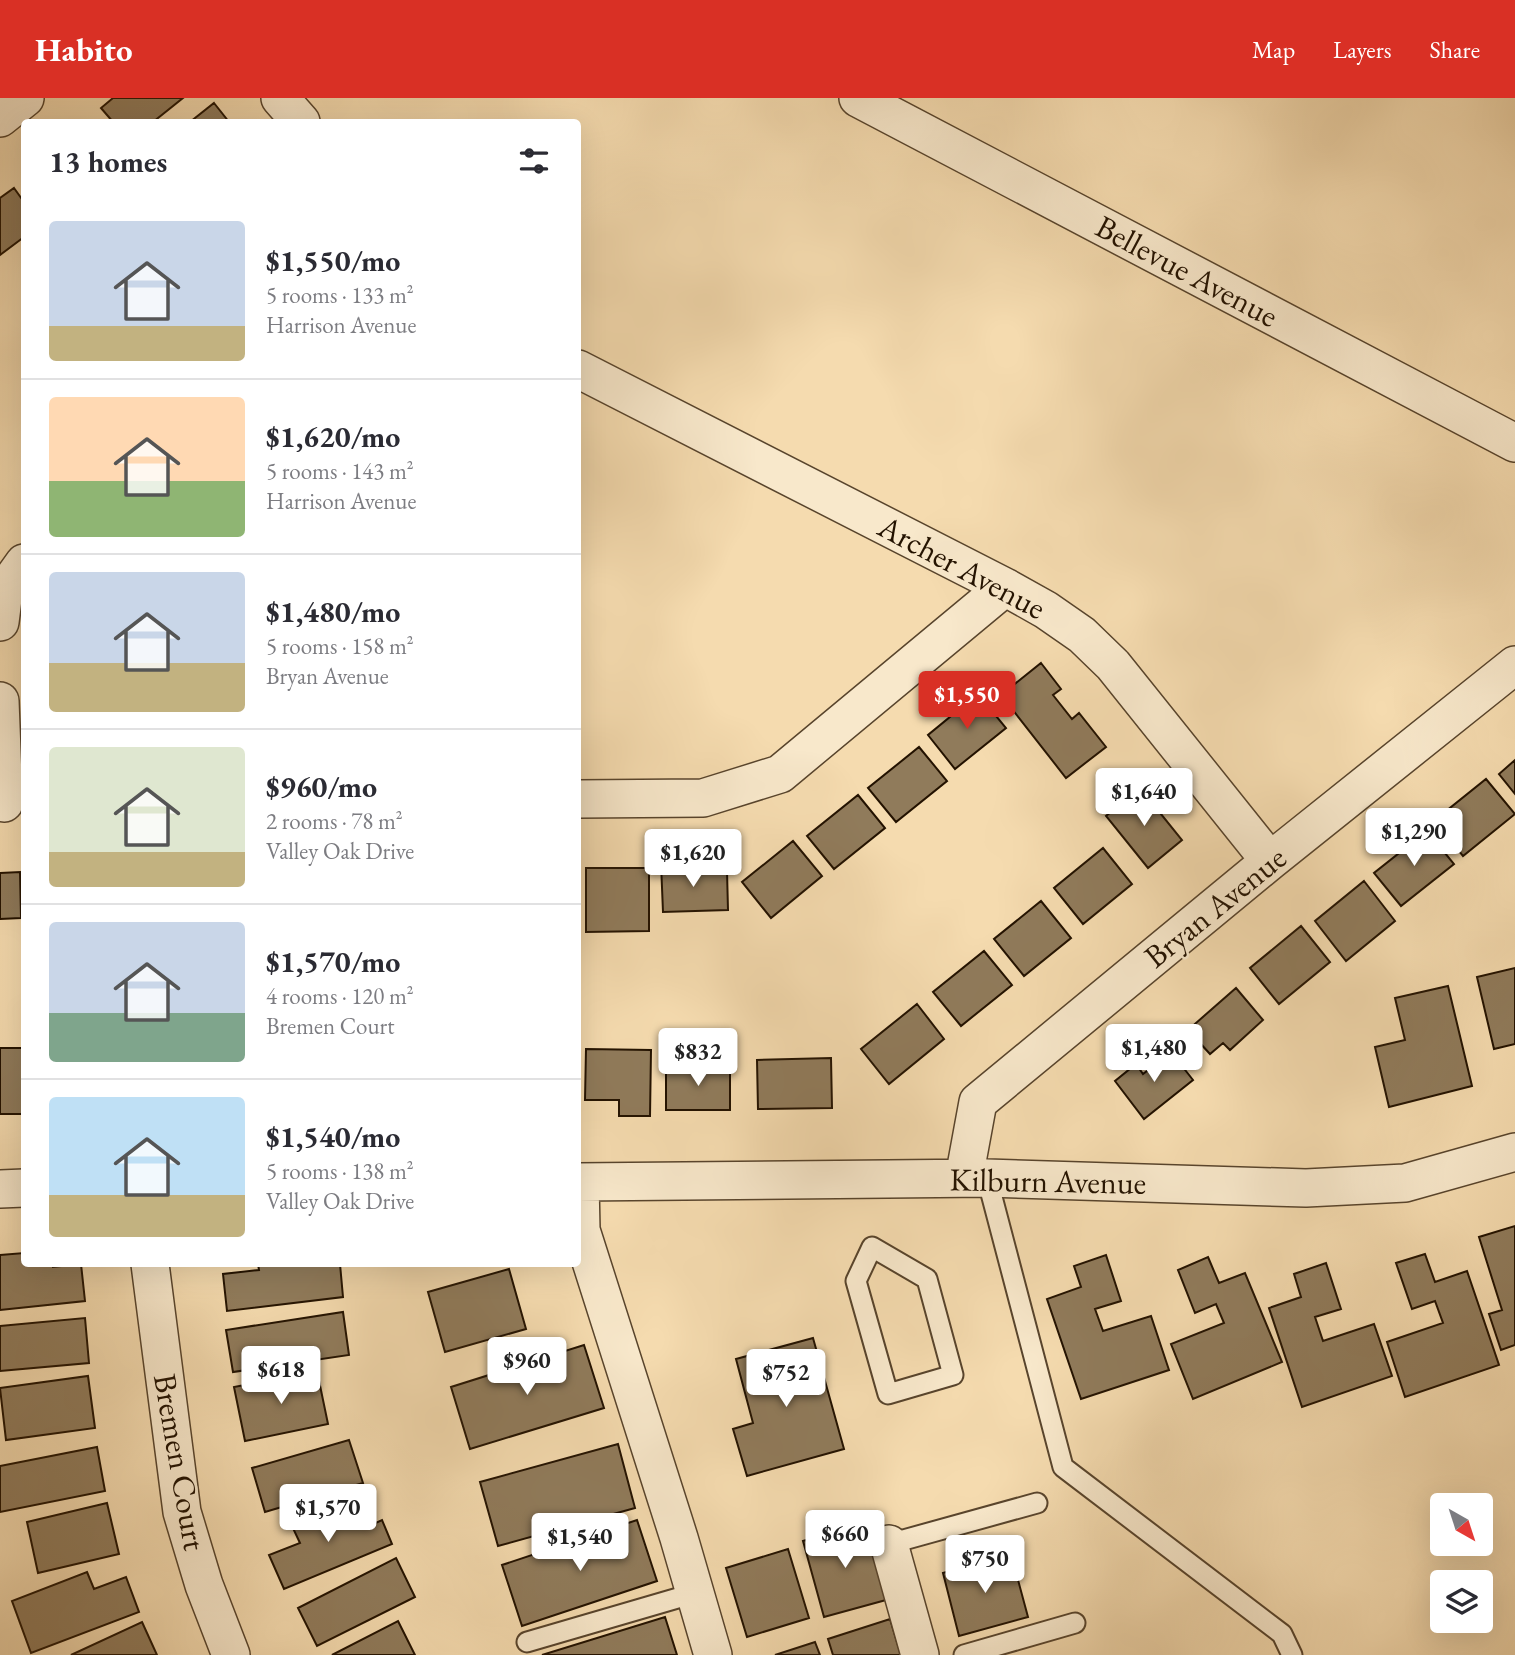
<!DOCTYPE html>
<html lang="en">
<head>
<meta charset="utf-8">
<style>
	body { margin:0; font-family:"EB Garamond",serif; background:#f2f2f3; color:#2b2b33; height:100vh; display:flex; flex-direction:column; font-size:26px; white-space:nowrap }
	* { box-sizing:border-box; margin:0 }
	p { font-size:23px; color:#7c7c81 }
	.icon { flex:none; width:38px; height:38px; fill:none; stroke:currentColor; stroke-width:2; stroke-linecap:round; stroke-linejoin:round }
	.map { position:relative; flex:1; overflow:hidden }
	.drawer { position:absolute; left:21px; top:21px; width:560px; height:1148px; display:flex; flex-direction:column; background:#fff; border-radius:7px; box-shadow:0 7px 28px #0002 }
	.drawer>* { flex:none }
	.needle { width:46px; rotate:141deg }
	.fabs { position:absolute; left:1430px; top:1395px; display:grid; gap:14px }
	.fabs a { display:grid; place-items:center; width:63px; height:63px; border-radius:7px; background:#fff; box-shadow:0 7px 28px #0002; font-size:35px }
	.price { position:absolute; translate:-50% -60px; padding:0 16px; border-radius:7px; background:#fff; color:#222; font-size:23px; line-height:46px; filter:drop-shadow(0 2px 4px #0008) }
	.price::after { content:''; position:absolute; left:50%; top:42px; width:21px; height:16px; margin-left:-10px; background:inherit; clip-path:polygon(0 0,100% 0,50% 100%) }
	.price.on { background:#d93025; color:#fff }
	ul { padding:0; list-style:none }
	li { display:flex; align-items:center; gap:21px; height:175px; padding:0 28px }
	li+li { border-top:2px solid #e1e1e2 }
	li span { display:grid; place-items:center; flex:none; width:196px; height:140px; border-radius:7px; color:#555 }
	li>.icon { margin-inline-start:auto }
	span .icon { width:84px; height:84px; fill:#fffc; stroke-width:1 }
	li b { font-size:30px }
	h2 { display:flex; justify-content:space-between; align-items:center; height:84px; padding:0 28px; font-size:30px }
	header { display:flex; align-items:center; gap:42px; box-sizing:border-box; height:98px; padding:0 35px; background:#d93025; color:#fff }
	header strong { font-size:33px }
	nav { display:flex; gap:38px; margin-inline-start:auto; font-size:24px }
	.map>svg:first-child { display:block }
</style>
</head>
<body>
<header>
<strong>Habito</strong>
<nav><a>Map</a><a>Layers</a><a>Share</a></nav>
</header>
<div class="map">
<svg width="1515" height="1557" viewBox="0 0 1515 1557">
	<rect width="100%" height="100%" fill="#f5dbaf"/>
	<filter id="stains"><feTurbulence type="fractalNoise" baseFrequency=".00286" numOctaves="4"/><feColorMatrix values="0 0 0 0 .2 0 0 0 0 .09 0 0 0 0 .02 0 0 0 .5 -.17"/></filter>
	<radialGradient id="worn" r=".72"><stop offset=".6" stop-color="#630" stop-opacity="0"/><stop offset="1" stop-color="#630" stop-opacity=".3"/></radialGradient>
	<path fill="#907b5b" stroke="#231200" stroke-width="2" d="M113,0H183L153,24H113L101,10Z
		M214,5L229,24H190Z
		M14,90L24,104V139L0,157V100Z
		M1041,565L1061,591L1053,597L1072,621L1079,615L1106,649L1066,680L1001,597Z
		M978,596L1006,630L955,671L928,637Z
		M919,649L947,683L896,724L868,690Z
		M1515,662V696L1499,676Z
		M1486,681L1515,716L1463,758L1435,722Z
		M1140,690L1182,742L1148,770L1106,718Z
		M858,697L885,730L834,771L807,738Z
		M1427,733L1454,766L1401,808L1374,775Z
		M793,743L822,778L771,820L742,784Z
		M1103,750L1132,786L1083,826L1054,790Z
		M661,765H693L694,774L727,773L728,812L663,814Z
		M586,770H649V833L586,834Z
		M20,774L21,820L0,821V775Z
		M1364,783L1395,823L1346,863L1315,823Z
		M1041,803L1071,840L1024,878L994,841Z
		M1301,828L1330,864L1279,906L1250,870Z
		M984,853L1012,887L961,928L933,894Z
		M1515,870V946L1494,951L1477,879Z
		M1448,888L1472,988L1389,1009L1375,949L1405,942L1395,900Z
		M1236,890L1263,922L1230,952L1223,945L1210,956L1188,932Z
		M917,906L944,941L889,986L861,951Z
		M0,950H23L22,1016H0Z
		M586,951L651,952L650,1018H619V1002H585Z
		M1171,954L1193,982L1144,1021L1115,983L1136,966L1143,976Z
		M831,960L832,1010L758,1011L757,962Z
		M666,967H730V1012H666Z
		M1515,1128V1247L1501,1252L1489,1216L1502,1212L1479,1139Z
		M24,1155V1166H53V1169L81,1166L85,1203L0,1212V1157Z
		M1425,1156L1435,1184L1467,1173L1499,1267L1405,1299L1387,1244L1443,1225L1435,1203L1412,1211L1396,1165Z
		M1106,1157L1121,1203L1095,1211L1103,1233L1151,1218L1169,1272L1081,1301L1047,1201L1081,1189L1074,1168Z
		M1208,1159L1219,1185L1245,1175L1282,1264L1193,1301L1171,1246L1224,1225L1216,1206L1195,1215L1178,1172Z
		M1326,1165L1341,1211L1315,1219L1323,1243L1374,1226L1392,1278L1302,1309L1269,1210L1301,1199L1294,1176Z
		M258,1166H340L343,1199L227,1213L223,1176L259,1172Z
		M509,1171L526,1231L445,1254L428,1194Z
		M343,1214L349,1257L233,1274L226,1232Z
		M85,1220L89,1265L0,1273V1228Z
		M813,1240L844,1351L747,1378L733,1331L753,1325L736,1261Z
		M584,1247L604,1310L470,1351L451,1289Z
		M317,1273L328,1326L245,1343L234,1289Z
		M88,1278L95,1330L6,1342L0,1290Z
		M349,1342L363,1385L265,1414L252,1370Z
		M618,1346L635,1410L498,1448L480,1384Z
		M97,1349L105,1393L0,1414V1368Z
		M355,1402L367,1429L382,1422L392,1446L284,1491L269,1457L300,1445L292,1428Z
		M107,1405L119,1456L38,1475L27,1424Z
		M637,1422L657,1483L522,1528L502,1467Z
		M865,1425L886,1502L824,1519L803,1443Z
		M788,1451L809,1520L747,1539L726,1470Z
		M1011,1456L1028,1519L959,1538L943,1475Z
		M396,1460L415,1499L317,1548L298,1510Z
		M87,1474L94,1491L126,1479L139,1514L31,1555L12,1503Z
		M665,1519L677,1557H542Z
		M890,1521L901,1557H833L828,1541Z
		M398,1523L415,1557H332Z
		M142,1524L157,1557H71Z
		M815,1544L820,1557H775Z"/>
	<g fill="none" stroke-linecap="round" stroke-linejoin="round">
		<defs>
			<path id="service" d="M987,1080L1063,1369L1282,1536L1292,1557
				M872,1149L927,1181L953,1277L888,1296L856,1183Z
				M889,1446L1037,1405
				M527,1544L695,1495
				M964,1557L1075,1525"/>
			<path id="minor" d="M280,0L301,24
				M858,0L1515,345
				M0,20L25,0
				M578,271L1005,489L1046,512L1082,537L1113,567L1270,763
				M0,524L4,493L24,465
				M0,603L4,705
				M578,701L703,700L780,676L1005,489
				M964,1080L978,1004L1270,763L1515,567
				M578,1084L987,1080L1306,1090L1405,1085L1515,1054
				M580,1084L581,1132L679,1440L713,1557
				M0,1091L24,1090
				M150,1166L182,1414L204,1487L231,1557
				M889,1446L920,1557"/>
		</defs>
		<use href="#service" stroke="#58442c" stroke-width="23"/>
		<use href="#minor" stroke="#58442c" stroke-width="40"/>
		<use href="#service" stroke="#f8e8cb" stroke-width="19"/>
		<use href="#minor" stroke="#f8e8cb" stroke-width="37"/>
	</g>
	<g text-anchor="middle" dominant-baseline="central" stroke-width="5" stroke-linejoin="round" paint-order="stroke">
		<g font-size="32" fill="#231200" stroke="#f8e8cb">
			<text transform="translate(1187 173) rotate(28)">Bellevue Avenue</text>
			<text transform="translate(962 469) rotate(28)">Archer Avenue</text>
			<text transform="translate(1215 809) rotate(-39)">Bryan Avenue</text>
			<text transform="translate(1048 1083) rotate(1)">Kilburn Avenue</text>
			<text transform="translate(180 1364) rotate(80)">Bremen Court</text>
		</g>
	</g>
	<rect width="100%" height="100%" filter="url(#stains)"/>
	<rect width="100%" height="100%" fill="url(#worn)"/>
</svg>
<div class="fabs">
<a><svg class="needle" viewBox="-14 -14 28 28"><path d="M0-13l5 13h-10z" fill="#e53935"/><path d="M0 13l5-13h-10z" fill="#7c7c81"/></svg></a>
<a><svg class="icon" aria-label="layers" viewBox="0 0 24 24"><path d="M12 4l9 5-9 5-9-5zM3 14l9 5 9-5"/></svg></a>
</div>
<b class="price on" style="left:967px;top:633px">$1,550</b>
<b class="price" style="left:1144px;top:730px">$1,640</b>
<b class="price" style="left:1414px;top:770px">$1,290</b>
<b class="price" style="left:693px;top:791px">$1,620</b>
<b class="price" style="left:1154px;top:986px">$1,480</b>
<b class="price" style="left:698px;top:990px">$832</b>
<b class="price" style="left:527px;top:1299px">$960</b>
<b class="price" style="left:281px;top:1308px">$618</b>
<b class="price" style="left:786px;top:1311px">$752</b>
<b class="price" style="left:328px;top:1446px">$1,570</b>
<b class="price" style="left:845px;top:1472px">$660</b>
<b class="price" style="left:580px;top:1475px">$1,540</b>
<b class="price" style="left:985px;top:1497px">$750</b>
<section class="drawer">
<h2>13 homes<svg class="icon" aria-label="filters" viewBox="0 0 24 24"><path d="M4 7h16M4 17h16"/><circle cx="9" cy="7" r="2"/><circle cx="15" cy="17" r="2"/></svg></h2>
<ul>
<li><span style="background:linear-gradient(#c9d6e8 75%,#c2b280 0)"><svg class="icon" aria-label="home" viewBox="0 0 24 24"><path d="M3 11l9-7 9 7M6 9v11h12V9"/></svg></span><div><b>$1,550/mo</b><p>5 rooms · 133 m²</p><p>Harrison Avenue</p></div></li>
<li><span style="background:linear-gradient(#ffd9b3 60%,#8fb573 0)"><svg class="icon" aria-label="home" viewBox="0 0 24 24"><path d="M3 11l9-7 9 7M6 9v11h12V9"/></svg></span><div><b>$1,620/mo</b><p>5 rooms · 143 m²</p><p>Harrison Avenue</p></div></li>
<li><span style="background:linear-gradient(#c9d6e8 65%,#c2b280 0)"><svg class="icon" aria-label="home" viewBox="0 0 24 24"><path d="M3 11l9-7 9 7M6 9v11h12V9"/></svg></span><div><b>$1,480/mo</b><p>5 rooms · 158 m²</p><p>Bryan Avenue</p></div></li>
<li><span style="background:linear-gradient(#dfe7d0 75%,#c2b280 0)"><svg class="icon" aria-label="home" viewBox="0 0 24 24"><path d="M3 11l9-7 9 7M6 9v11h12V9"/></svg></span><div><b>$960/mo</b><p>2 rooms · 78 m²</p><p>Valley Oak Drive</p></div></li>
<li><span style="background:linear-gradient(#c9d6e8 65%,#7fa58c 0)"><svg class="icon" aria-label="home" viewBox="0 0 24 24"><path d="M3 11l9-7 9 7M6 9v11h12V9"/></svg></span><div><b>$1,570/mo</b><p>4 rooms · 120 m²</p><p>Bremen Court</p></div></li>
<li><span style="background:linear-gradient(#bfe0f5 70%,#c2b280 0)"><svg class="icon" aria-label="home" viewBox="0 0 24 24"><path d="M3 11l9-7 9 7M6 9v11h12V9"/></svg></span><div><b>$1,540/mo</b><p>5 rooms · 138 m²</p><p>Valley Oak Drive</p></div></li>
</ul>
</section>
</div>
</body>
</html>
